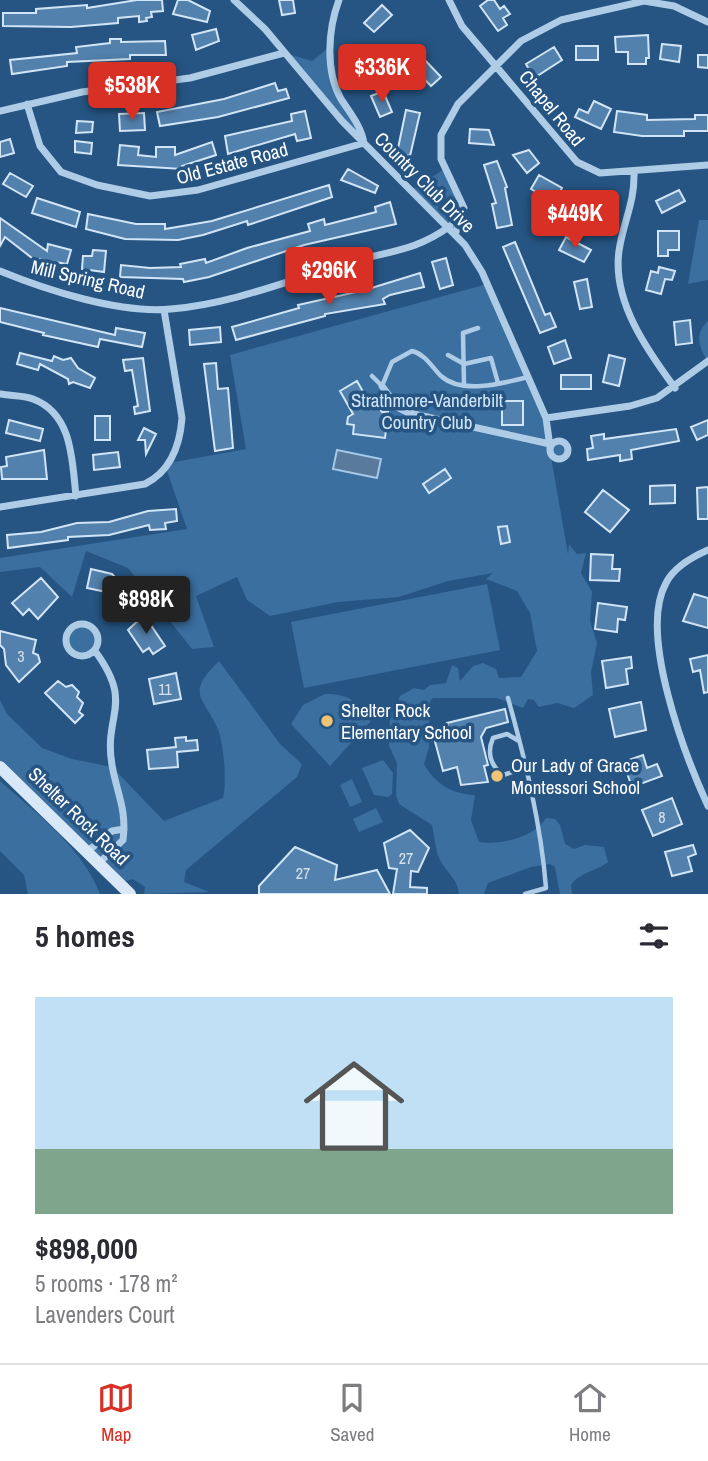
<!DOCTYPE html>
<html lang="en">
<head>
<meta charset="utf-8">
<style>
	body { margin:0; font-family:"Archivo Narrow",sans-serif; background:#f7f7f7; color:#2b2b33; height:100vh; display:flex; flex-direction:column; font-size:26px; white-space:nowrap }
	* { box-sizing:border-box; margin:0 }
	p { font-size:23px; color:#7c7c81 }
	.icon { flex:none; width:38px; height:38px; fill:none; stroke:currentColor; stroke-width:2; stroke-linecap:round; stroke-linejoin:round }
	.map { position:relative; height:894px; overflow:hidden }
	.drawer { display:flex; flex-direction:column; background:#fff; flex:1 }
	.drawer>* { flex:none }
	.price { position:absolute; translate:-50% -60px; padding:0 16px; border-radius:7px; background:#d93025; color:#fff; font-size:23px; line-height:46px; filter:drop-shadow(0 2px 4px #0008) }
	.price::after { content:''; position:absolute; left:50%; top:42px; width:21px; height:16px; margin-left:-10px; background:inherit; clip-path:polygon(0 0,100% 0,50% 100%) }
	.price.on { background:#222; color:#fff }
	ul { padding:0; list-style:none }
	li { display:grid; align-content:center; gap:14px; height:371px; padding:0 35px }
	li+li { border-top:2px solid #e1e1e2 }
	li span { display:grid; place-items:center; height:217px; border-radius:0px; color:#555 }
	li>.icon { margin-inline-start:auto }
	span .icon { width:126px; height:126px; fill:#fffc; stroke-width:1 }
	li b { font-size:30px }
	h2 { display:flex; justify-content:space-between; align-items:center; height:84px; padding:0 35px; font-size:30px }
	.dock { display:flex; justify-content:space-around; align-items:center; height:98px; border-top:2px solid #e1e1e2; background:#fff; font-size:19px; color:#7c7c81 }
	.dock a { display:grid; justify-items:center; gap:4px }
	.dock .on { color:#d93025 }
	.map>svg:first-child { display:block }
</style>
</head>
<body>
<div class="map">
<svg width="708" height="894" viewBox="0 0 708 894">
	<rect width="100%" height="100%" fill="#265583"/>
	<path fill="#3a6fa0" d="M331,46L334,81L364,143L284,53L312,61Z
		M443,170L463,207L456,230L413,189Z
		M699,220H708V280L688,284Z
		M487,284L546,418L552,445L562,442L568,447L564,458L551,457L568,554L569,544L577,554L586,553L581,573L592,592L590,621L597,643L591,672L593,695L574,708L557,703L539,707L534,700L528,699L523,708L497,698H433L430,701L429,747L424,764C435,784 452,794 475,795L471,820L479,842C500,845 534,838 546,818L555,819L560,825L565,844L574,849L585,845L604,847L608,862C596,872 581,871 571,885L572,894H560L555,867L550,864L531,867L488,883L484,894H459C457,879 450,876 443,865C435,854 435,838 432,825L399,804L396,795L397,763L389,746L390,704L398,702L400,696L414,688L424,690L430,685L446,683L452,665L458,668L460,681L473,666L483,663L496,669L499,678L521,677L537,651L530,613L517,591L486,579L493,573L448,581L399,597L338,602L270,616L247,600L237,577L196,596L214,647L192,649L128,568L86,551L72,597L40,567L0,572V558L187,529L166,468L169,463L246,449L230,355Z
		M708,321V362C699,348 694,333 708,321Z
		M487,584L500,650L304,688L291,622Z
		M66 640a16 16 0 1 1 32 0a16 16 0 1 1-32 0Z
		M219,661L280,744L302,764L297,777L186,870L184,882L209,892L144,894L145,887L133,879L119,883L0,767V700L7,714L42,748L72,759L112,767L164,821L223,798C227,783 224,742 217,727C202,696 186,693 219,661Z
		M325,694C348,694 359,701 371,721L330,766L291,724L303,705Z
		M383,760L393,773L392,794L388,797L374,795L362,768Z
		M352,779L362,802L350,807L340,785Z
		M0,781C37,814 82,847 100,894H28L24,875L0,851Z
		M376,808L383,822L359,832L353,819Z"/>
	<path fill="#597a9a" stroke="#a3c8e8" stroke-width="2" d="M337,450L381,459L377,478L333,469Z"/>
	<path fill="#5281ad" stroke="#d2e5f6" stroke-width="2" d="M137,0H162L163,11L151,12L152,17L146,18L147,21L139,22V16L118,18V23L71,27L3,26V13H36V9L87,5V8Z
		M178,0H188L210,11L207,22L173,14Z
		M279,0H293L295,13L282,15Z
		M488,0H494L500,9L504,6L510,14L503,18L507,25L498,31L480,6Z
		M382,5L392,15L374,32L364,23Z
		M216,29L219,41L196,50L192,35Z
		M648,35L649,58H646V64H628V52H616L615,37Z
		M110,39H121V42L165,41L166,55H130V59L67,62V66L12,74L10,60L77,53L76,47L110,43Z
		M662,44L681,46L679,62L660,59Z
		M359,46H373V75H359Z
		M576,46H598V60H576Z
		M554,47L562,60L534,78L526,64Z
		M698,55H708V68L698,67Z
		M422,57L441,77L431,86L413,67Z
		M275,83L278,91L286,89L289,98L218,117L160,126L157,112L224,99Z
		M383,91L392,112L380,117L371,96Z
		M594,101L611,109L601,129L575,117L579,109L588,113Z
		M406,110L420,113L410,156L397,153Z
		M305,111L311,138L297,141L295,134L228,154L225,136L292,121L291,114Z
		M617,111L647,115V120L695,119V115H708V131H684V136H642L614,132Z
		M144,113L145,130L120,131L119,114Z
		M77,121L93,122L92,132L76,133Z
		M470,129L489,130L494,145L469,143Z
		M10,139L14,153L0,157V142Z
		M75,141L92,143L91,154L75,152Z
		M212,142L216,155L182,166V169L118,165L120,145L139,147L138,155L156,157V147H175V155Z
		M529,150L539,163L527,173L513,155Z
		M497,161L507,187L505,188L512,225L497,228L492,204L496,203L484,165Z
		M348,169L378,186L375,193L341,180Z
		M10,173L33,186L26,197L3,184Z
		M539,175L562,188L550,210L537,203L541,195L531,189Z
		M329,185L332,197L248,225L247,221L203,235L178,240L125,239L86,229L88,214L136,224H165V229L212,221Z
		M679,190L685,201L662,213L656,201Z
		M579,194L608,204L600,226L586,221L589,213L574,207Z
		M37,198L80,212L76,227L32,213Z
		M390,202L396,224L304,245L209,277L184,282L183,279L120,277L121,265L150,268L181,267L180,264L205,259L206,263L247,248L310,231L308,224L324,219L325,225L376,212L375,207Z
		M0,218L47,251L48,244L71,250L67,264L32,258L5,237L0,246Z
		M658,231H679V250H668V256H658Z
		M566,237L591,250L584,262L559,250Z
		M515,242L545,315L550,313L556,327L540,333L503,247Z
		M93,250L106,251L104,272L82,269L83,256H92Z
		M446,258L453,285L440,289L432,262Z
		M659,267L675,271L672,280L665,279L661,294L646,290L651,271L658,273Z
		M420,273L424,287L390,295L383,299L385,304L325,314V316L236,340L232,327L299,308L298,305L365,290Z
		M587,279L592,307L580,309L574,282Z
		M0,308L115,335L116,328L145,333L142,347L100,339L98,347L43,335L44,333L0,322Z
		M690,320L692,343L676,345L674,322Z
		M220,327L221,342L190,345L189,330Z
		M565,340L571,358L554,364L548,347Z
		M20,353L52,361L54,356L63,360L71,358L78,368L95,378L90,388L73,382L69,384L68,379L40,364L38,370L17,364Z
		M609,355L625,359L619,386L603,382Z
		M143,358L150,411L135,414L134,407L138,406L132,370L125,371L123,360Z
		M216,363L218,389L228,388L233,448L215,451L204,364Z
		M561,375H591V389H561Z
		M357,381L366,397L372,398L382,412H388L385,438L353,434L354,425L347,424L348,417L353,414L340,391Z
		M502,401H523V425H502Z
		M95,416H110V440H95Z
		M9,420L43,429L40,441L6,433Z
		M708,420V435L697,440L691,427Z
		M144,428L156,434L146,454L145,440H138Z
		M676,429L679,441L631,450L632,459L620,461V455L588,460L587,449L593,448L591,436L604,434V439Z
		M44,450L47,479H2L1,467L7,466L6,457Z
		M118,452L120,467L94,470L93,455Z
		M445,469L451,478L429,493L423,484Z
		M675,485V503L650,504V486Z
		M708,487V519H698L697,488Z
		M603,490L629,510L610,532L585,512Z
		M176,509L177,521L165,523L166,529L150,530L149,525L109,535L68,537V540L8,548L7,535L41,532L77,523L109,522L148,511Z
		M507,526L510,542L501,544L498,527Z
		M591,554L613,555L612,569H620L619,581L590,580Z
		M91,569L112,574L126,589L115,600L106,592L87,588Z
		M41,578L58,597L38,619L29,609L23,615L12,603Z
		M694,594L708,598V628L683,621Z
		M598,603L627,607L625,620L618,619L617,632L595,629Z
		M144,615L165,646L153,654L149,648L143,652L128,630Z
		M0,631L36,640L33,653L38,655L40,662L19,682L6,665L4,649L0,645Z
		M708,655V692L704,693L700,670L693,672L690,659Z
		M631,657L632,668L626,669L628,684L606,688L602,661Z
		M176,673L181,699L154,704L149,679Z
		M58,681L66,687L72,685L79,692L77,697L83,703L79,712L83,715L75,723L45,693Z
		M641,702L646,730L615,737L609,709Z
		M505,709L508,722L486,728L481,737L488,765L484,766L488,782L461,785L457,767L443,771L434,738L437,737L436,731L449,728L447,723Z
		M186,737V741L197,740L198,750L177,752L178,767L149,769L147,750L176,747L175,738Z
		M643,755L647,768L657,764L662,776L632,787L623,762Z
		M672,798L682,824L653,836L642,810Z
		M410,830L429,848L418,872L411,871L410,887L427,888V894H393L397,869L389,868L384,843Z
		M693,845L696,854L688,857L692,871L672,876L665,852Z
		M295,847L337,865L335,880L377,870L390,894H259V886Z"/>
	<g fill="none" stroke-linecap="round" stroke-linejoin="round">
		<path stroke="#afcce7" stroke-width="4.5" d="M448,355L464,364L491,358L498,383
			M372,376L382,386L392,362L412,351C425,354 432,367 441,376C462,395 504,383 528,377
			M464,385L463,333L478,328
			M508,698C525,759 541,824 546,888L525,894
			M519,741L507,734L493,738C487,752 490,765 503,775L525,768"/>
		<path stroke="#afcce7" stroke-width="7" d="M234,0L265,29L342,121L465,245L482,272L546,418L550,447
			M449,0L462,26L577,162L600,173L708,165
			M27,104L40,146L61,172L97,185L150,196L198,190L364,143C361,126 350,113 341,99C325,71 328,29 339,0
			M0,111L82,92L190,78L284,53
			M634,172C635,203 623,222 619,251C612,301 647,350 675,388
			M456,232L464,208L441,159V135L458,104L521,41L561,20L644,1L674,6L708,22
			M0,271C46,290 120,314 171,309C233,304 291,279 351,262C389,251 416,251 450,226
			M382,386L397,407L409,413L550,444
			M0,394C11,396 23,395 33,399C73,414 72,461 76,496
			M546,418L630,406L657,398L708,361
			M550 450a9 9 0 1 1 18 0a9 9 0 1 1-18 0Z
			M0,507L145,484C171,471 180,445 182,418L164,310
			M708,550C692,557 674,567 666,583C638,633 685,756 708,806
			M66 640a16 16 0 1 1 32 0a16 16 0 1 1-32 0Z
			M95,651C135,705 103,714 112,765C117,794 127,809 123,840L99,863
			M88,851L112,831L124,829"/>
		<path stroke="#d9e8f6" stroke-width="12" d="M0,767L130,894"/>
	</g>
	<g fill="#f0c474" stroke="#265583" stroke-width="2.5">
		<circle cx="327" cy="721" r="7"/>
		<circle cx="497" cy="776" r="7"/>
	</g>
	<g text-anchor="middle" dominant-baseline="central" stroke-width="7" stroke-linejoin="round" paint-order="stroke">
		<g font-size="16" fill="#d4e0ea">
			<text x="21" y="656">3</text>
			<text x="165" y="689">11</text>
			<text x="662" y="817">8</text>
			<text x="406" y="858">27</text>
			<text x="303" y="873">27</text>
		</g>
		<g font-size="19" fill="#fff" stroke="#265583">
			<text transform="translate(552 108) rotate(51)">Chapel Road</text>
			<text transform="translate(232 163) rotate(-15)">Old Estate Road</text>
			<text transform="translate(425 182) rotate(45)">Country Club Drive</text>
			<text transform="translate(88 279) rotate(13)">Mill Spring Road</text>
			<text transform="translate(79 816) rotate(44)">Shelter Rock Road</text>
		</g>
		<g font-size="19" fill="#d2e5f6" stroke="#265583">
			<text x="427" y="400">Strathmore-Vanderbilt<tspan x="427" dy="22">Country Club</tspan></text>
		</g>
		<g font-size="19" fill="#fff" stroke="#265583" text-anchor="start">
			<text x="341" y="710">Shelter Rock<tspan x="341" dy="22">Elementary School</tspan></text>
			<text x="511" y="765">Our Lady of Grace<tspan x="511" dy="22">Montessori School</tspan></text>
		</g>
	</g>
</svg>
<b class="price" style="left:382px;top:104px">$336K</b>
<b class="price" style="left:132px;top:122px">$538K</b>
<b class="price" style="left:575px;top:250px">$449K</b>
<b class="price" style="left:329px;top:307px">$296K</b>
<b class="price on" style="left:146px;top:636px">$898K</b>
</div>
<section class="drawer">
<h2>5 homes<svg class="icon" aria-label="filters" viewBox="0 0 24 24"><path d="M4 7h16M4 17h16"/><circle cx="9" cy="7" r="2"/><circle cx="15" cy="17" r="2"/></svg></h2>
<ul>
<li><span style="background:linear-gradient(#bfe0f5 70%,#7fa58c 0)"><svg class="icon" aria-label="home" viewBox="0 0 24 24"><path d="M3 11l9-7 9 7M6 9v11h12V9"/></svg></span><div><b>$898,000</b><p>5 rooms · 178 m²</p><p>Lavenders Court</p></div></li>
</ul>
</section>
<nav class="dock">
<a class="on"><svg class="icon" aria-label="map" viewBox="0 0 24 24"><path d="M3 6l6-2 6 2 6-2v14l-6 2-6-2-6 2zM9 4v14M15 6v14"/></svg>Map</a>
<a><svg class="icon" aria-label="saved" viewBox="0 0 24 24"><path d="M7 4h10v16l-5-4-5 4z"/></svg>Saved</a>
<a><svg class="icon" aria-label="home" viewBox="0 0 24 24"><path d="M3 11l9-7 9 7M6 9v11h12V9"/></svg>Home</a>
</nav>
</body>
</html>
